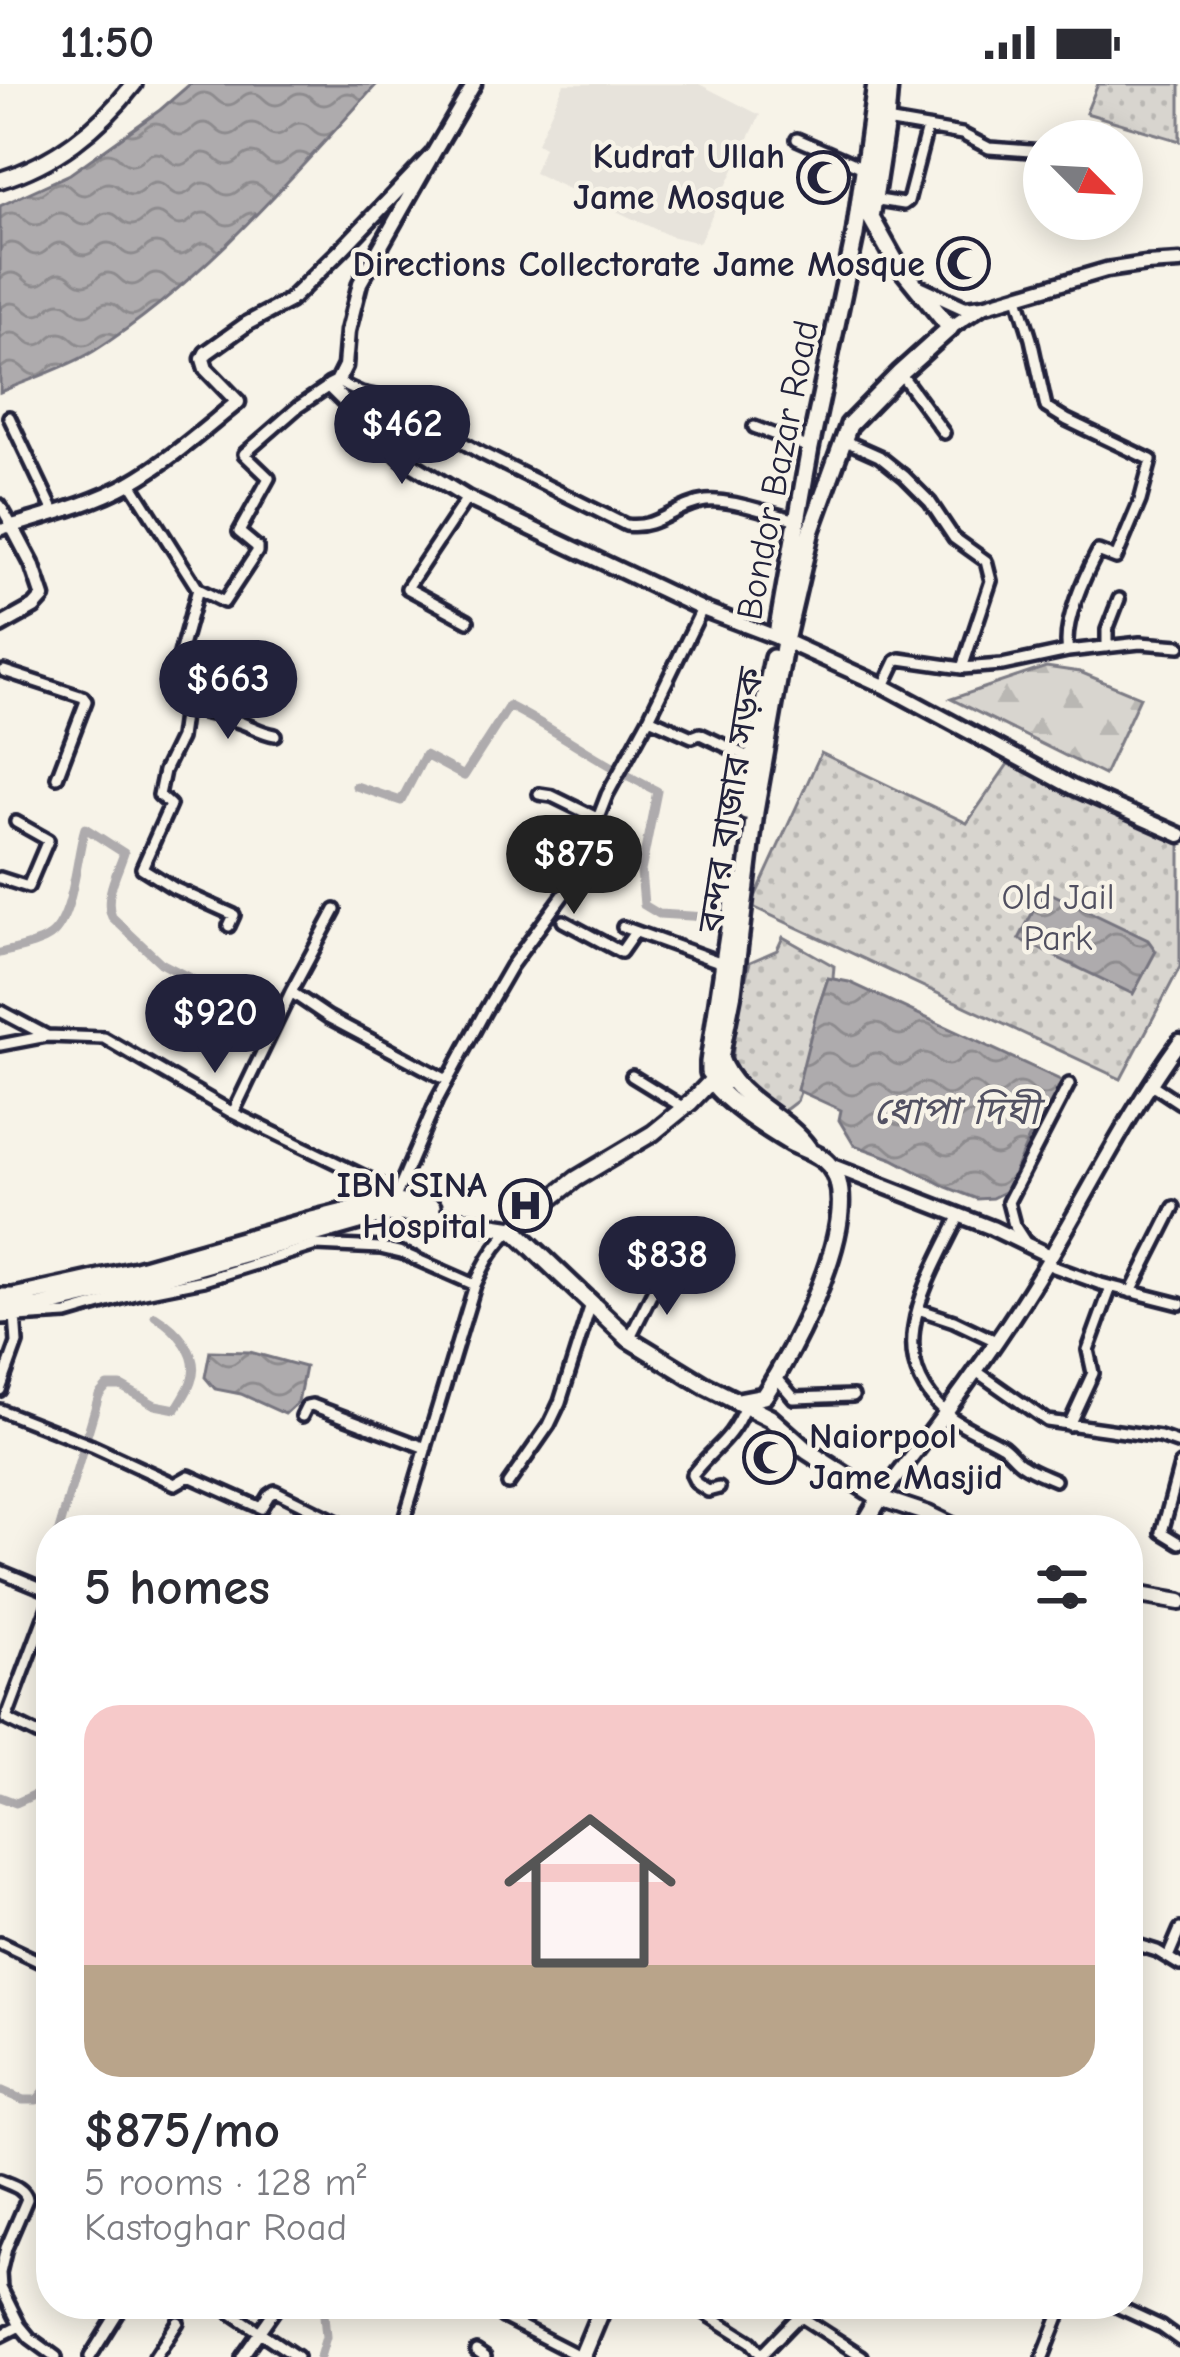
<!DOCTYPE html>
<html lang="en">
<head>
<meta charset="utf-8">
<style>
	body { margin:0; font-family:"Comic Neue","Noto Sans Bengali",sans-serif; background:#f2f2f3; color:#2b2b33; height:100vh; display:flex; flex-direction:column; font-size:45px; white-space:nowrap }
	* { box-sizing:border-box; margin:0 }
	p { font-size:39px; color:#7c7c81 }
	.icon { flex:none; width:66px; height:66px; fill:none; stroke:currentColor; stroke-width:2; stroke-linecap:round; stroke-linejoin:round }
	.map { position:relative; flex:1; overflow:hidden }
	.details { position:absolute; left:36px; top:1431px; width:1107px; height:804px; display:flex; flex-direction:column; background:#fff; border-radius:48px; box-shadow:0 6px 30px #0003 }
	.details>* { flex:none }
	.needle { width:78px; rotate:114deg }
	.fabs { position:absolute; left:1023px; top:36px; display:grid; gap:24px }
	.fabs a { display:grid; place-items:center; width:120px; height:120px; border-radius:50%; background:#fff; box-shadow:0 6px 30px #0003; font-size:60px }
	.price { position:absolute; translate:-50% -102px; padding:0 27px; border-radius:42px; background:#22223b; color:#fff; font-size:39px; line-height:78px; filter:drop-shadow(0 3px 6px #0008) }
	.price::after { content:''; position:absolute; left:50%; top:72px; width:36px; height:27px; margin-left:-18px; background:inherit; clip-path:polygon(0 0,100% 0,50% 100%) }
	.price.selected { background:#222; color:#fff }
	ul { padding:0; list-style:none }
	li { display:grid; align-content:center; gap:24px; height:636px; padding:0 48px }
	li+li { border-top:3px solid #e1e1e2 }
	li span { display:grid; place-items:center; height:372px; border-radius:36px; color:#555 }
	li>.icon { margin-inline-start:auto }
	span .icon { width:216px; height:216px; fill:#fffc; stroke-width:1 }
	li b { font-size:51px }
	h2 { display:flex; justify-content:space-between; align-items:center; height:144px; padding:0 48px; font-size:51px }
	.status { display:flex; justify-content:space-between; align-items:center; height:84px; padding:0 60px; background:#fff; direction:ltr }
	.status svg { height:33px; fill:currentColor }
	.map>svg:first-child { display:block }
</style>
</head>
<body>
<div class="status"><b>11:50</b><svg viewBox="0 0 49 12"><path d="M0 12V9h3v3zM5 12V6h3v6zM10 12V3h3v9zM15 12V0h3v12zM26 1h20v11H26zM47 4h2v5h-2z"/></svg></div>
<div class="map">
<svg width="1180" height="2273" viewBox="0 0 1180 2273">
	<defs>
		<pattern id="forest-firs" width="22" height="20" patternUnits="userSpaceOnUse" patternTransform="scale(3)"><rect width="22" height="20" fill="#d8d5cf"/><path d="M5 1l3.5 6h-7zM16 11l3.5 6h-7z" fill="#b9b7b3"/></pattern>
		<pattern id="park-dots" width="8" height="8" patternUnits="userSpaceOnUse" patternTransform="scale(3)"><rect width="8" height="8" fill="#d8d5cf"/><path d="M2 2h.1M6 6h.1" fill="none" stroke="#b9b7b3" stroke-width="1.8" stroke-linecap="round"/></pattern>
		<pattern id="water-waves" width="16" height="10" patternUnits="userSpaceOnUse" patternTransform="scale(3)"><rect width="16" height="10" fill="#aeabad"/><path d="M0 5q4-4 8 0t8 0" fill="none" stroke="#8d8b8e"/></pattern>
	</defs>
	<rect width="100%" height="100%" fill="#f7f3e8"/>
	<filter id="ink" filterUnits="userSpaceOnUse"><feTurbulence type="fractalNoise" baseFrequency=".00833" numOctaves="2"/><feDisplacementMap in="SourceGraphic" scale="24" xChannelSelector="R" yChannelSelector="G"/><feConvolveMatrix kernelMatrix="1 2 1 2 8 2 1 2 1" color-interpolation-filters="sRGB"/></filter>
	<g filter="url(#ink)">
		<path fill="#e7e3db" d="M564,0H699L760,31L699,159L670,152L534,89L544,63L537,59Z"/>
		<path fill="url(#forest-firs)" stroke="#7d7c85" stroke-width="3" d="M1046,583L1080,588L1140,613L1104,691L951,615Z"/>
		<path fill="url(#park-dots)" stroke="#7d7c85" stroke-width="3" d="M1098,0H1180V57L1086,29Z
			M821,669L967,739L1008,680L1180,760V883L1121,995L751,822Z
			M783,853L834,882L831,917L797,1017L780,1030L731,988L736,934L750,878L777,866Z"/>
		<path fill="url(#water-waves)" stroke="#76747f" stroke-width="3" d="M190,0H377C290,95 204,197 94,267C66,284 30,295 0,308V122L70,90L160,26Z
			M1044,806L1148,856L1156,867L1133,910L1019,855Z
			M828,894L849,898L1069,1000L1029,1054L1006,1107L992,1114L977,1115L946,1103L893,1075L854,1061L839,1036L841,1026L797,1006L816,930Z
			M210,1267L250,1268L305,1283L298,1318L285,1330L241,1310L215,1305L205,1293Z"/>
		<g fill="none" stroke-linecap="round" stroke-linejoin="round">
			<path stroke="#aeabad" stroke-width="9" d="M356,702L401,717L425,671L464,692L509,622C560,648 605,682 657,707L641,787L644,821L659,830L722,834
				M0,869C15,865 34,862 47,854C74,840 76,771 85,744L124,769C118,788 103,813 112,833L161,879L215,907
				M59,1446L99,1311L107,1302H121L155,1321L176,1325C181,1317 188,1307 191,1298C202,1271 176,1245 155,1232
				M0,1713L16,1719L36,1710L51,1696
				M0,2006L23,2016H37L51,1999
				M320,2273L326,2253L323,2220"/>
			<defs>
				<path id="street" d="M886,37L962,50L989,64L1044,68
					M797,55L866,85
					M872,115L904,120L908,117L927,44
					M1018,213L1031,255L1046,323L1067,336L1151,376L1140,417L1116,474L1098,467C1085,491 1062,540 1068,567
					M900,289L944,349
					M337,298L361,309L385,314L481,369L626,441C657,446 677,420 706,417C730,414 773,431 799,436
					M9,333L55,430
					M754,343L810,364
					M843,356L879,372L904,392L930,418L954,454L986,477L991,497L962,584
					M131,399L198,505L178,577L184,624L180,654L164,687L159,711L170,721L142,784L174,804L234,831L229,842
					M467,414L407,504L468,537
					M0,421L12,442L0,446
					M198,505L224,518L257,468V463L239,448L269,394L244,370L298,323L329,302
					M1107,563V546L1119,515
					M4,587L83,613L86,617L57,693
					M884,602L896,577L900,575L962,584L1002,581L1068,567L1140,559L1180,562
					M184,624C202,628 219,631 236,637C250,641 261,649 275,651
					M649,634L692,653L700,650L753,675
					M539,710L552,712L597,734
					M0,794L28,803L48,756L16,738
					M563,837L621,868L635,848
					M623,843L725,880
					M291,908L328,933L447,996
					M0,927L47,952
					M0,961L47,952L104,954L233,1029L382,1101L388,1117
					M632,992L684,1024
					M1151,1000L1180,1019
					M233,1029L291,908L335,826
					M394,1116L437,1016L485,927L511,882L570,802L578,786L607,711L649,634L702,525
					M959,1133C928,1197 880,1269 945,1328C961,1343 982,1350 1001,1361C1009,1366 1014,1375 1022,1380C1032,1387 1044,1391 1055,1396
					M1025,1158L1014,1141L1008,1118L1069,1000
					M1046,1180L1101,1200L1180,1220
					M1131,1208L1174,1123
					M918,1225L954,1237L996,1257
					M0,1234L67,1230L139,1209L204,1196L316,1161L381,1164L402,1169L475,1201
					M629,1255L661,1191
					M976,1287L1047,1337L1160,1353L1180,1360
					M776,1293L794,1314L853,1312
					M0,1306L17,1259L15,1230
					M0,1326L92,1362L175,1400L189,1392L261,1424L269,1411L275,1407L354,1446
					M302,1332L307,1322L312,1321L426,1364
					M1069,1341L1093,1289L1088,1266L1111,1203
					M1180,1381L1162,1448L1180,1459
					M508,1400L549,1341L560,1318L591,1220
					M719,1404L708,1407L696,1399L692,1391C714,1362 730,1359 745,1322
					M401,1446L475,1201C485,1179 494,1161 513,1145
					M0,1487L51,1508
					M51,1515L6,1635L51,1657
					M1128,1858L1157,1867L1180,1881
					M0,1859L51,1883
					M1168,1873L1180,1845
					M0,2096C11,2101 23,2103 27,2115L6,2164L0,2189L1,2204L20,2242L30,2254L56,2273
					M218,2220L297,2273
					M691,2220L751,2258L763,2273
					M1112,2220L1162,2243L1180,2256
					M503,2233L581,2273
					M0,2252L20,2242
					M476,2267L485,2273
					M762,2270L794,2237L803,2234L862,2272
					M90,2273L123,2220
					M155,2273L178,2238
					M242,2273L279,2220
					M1043,2273L1063,2222L1061,2220"/>
				<path id="secondary" d="M433,70L360,199L348,247L345,282L337,298L329,302L402,374L467,414L702,525L776,553L884,602L1072,703L1180,751
					M917,202L965,224L982,222
					M950,244L983,222L1106,186L1146,180L1180,178
					M0,542L34,523L43,513L32,480L12,442C52,430 94,419 130,399C169,377 203,346 238,318L206,285L203,275L206,269L248,239L289,217L341,166L433,70L474,0
					M830,1081L992,1144L1050,1172
					M880,1414C939,1339 997,1262 1046,1180C1091,1105 1129,1027 1180,957"/>
				<path id="primary" d="M0,96C54,80 100,44 134,0
					M513,1145L576,1095L653,1049L691,1018L711,997H730
					M880,1414L928,1430L961,1446
					M1128,1509L1180,1518"/>
				<path id="highway" d="M777,550L810,364L855,151L876,0
					M746,727L753,675L773,574
					M720,974C735,1017 783,1029 808,1064
					M709,988V978L736,798
					M711,997L720,974L733,908L755,728L785,557L811,446L849,341L900,289L950,244L894,175L871,134L886,37L889,0
					M711,997C731,1022 763,1042 791,1059C804,1066 821,1070 830,1082C868,1128 792,1269 764,1312L738,1317
					M0,1213H13L136,1186L308,1137L388,1117L432,1123
					M0,1226L38,1223L148,1197L384,1130L409,1129L513,1145L629,1255L706,1302L770,1334L807,1367L880,1414L861,1446
					M582,2273L604,2220"/>
			</defs>
			<use href="#street" stroke="#22223b" stroke-width="18"/>
			<use href="#secondary" stroke="#22223b" stroke-width="21"/>
			<use href="#primary" stroke="#22223b" stroke-width="22"/>
			<use href="#highway" stroke="#22223b" stroke-width="24"/>
			<use href="#street" stroke="#f7f3e8" stroke-width="9"/>
			<use href="#secondary" stroke="#f7f3e8" stroke-width="12"/>
			<use href="#primary" stroke="#f7f3e8" stroke-width="14"/>
			<use href="#highway" stroke="#f7f3e8" stroke-width="15"/>
		</g>
	</g>
	<defs>
		<symbol id="mosque-ring" viewBox="-11 -11 22 22"><circle r="9.5" fill="#f7f3e8" stroke="#22223b" stroke-width="1.5"/><path d="M3.5-4.9A6 6 0 1 0 3.5 4.9A5 5 0 1 1 3.5-4.9Z" fill="#22223b"/></symbol>
		<symbol id="hospital-ring" viewBox="-11 -11 22 22"><circle r="9.5" fill="#f7f3e8" stroke="#22223b" stroke-width="1.5"/><path d="M-5-5h3v3.5h4V-5h3V5h-3V1.5h-4V5h-3Z" fill="#22223b"/></symbol>
	</defs>
	<g fill-rule="evenodd">
		<use href="#mosque-ring" x="794" y="64" width="59" height="59"/>
		<use href="#mosque-ring" x="934" y="150" width="59" height="59"/>
		<use href="#hospital-ring" x="496" y="1092" width="59" height="59"/>
		<use href="#mosque-ring" x="740" y="1344" width="59" height="59"/>
	</g>
	<g text-anchor="middle" dominant-baseline="central" stroke-width="9" stroke-linejoin="round" paint-order="stroke">
		<g font-size="36" font-weight="bold" fill="#22223b" stroke="#f7f3e8" text-anchor="end">
			<text x="785" y="72">Kudrat Ullah<tspan x="785" dy="41">Jame Mosque</tspan></text>
			<text x="925" y="180">Directions Collectorate Jame Mosque</text>
			<text x="487" y="1101">IBN SINA<tspan x="487" dy="41">Hospital</tspan></text>
			<text x="809" y="1352" text-anchor="start">Naiorpool<tspan x="809" dy="41">Jame Masjid</tspan></text>
		</g>
		<g font-size="36" fill="#22223b" stroke="#f7f3e8">
			<text transform="translate(778 386) rotate(-79)">Bondor Bazar Road</text>
			<text transform="translate(731 716) rotate(-81)">বন্দর বাজার সড়ক</text>
		</g>
		<g font-size="36" fill="#504f60" stroke="#f7f3e8">
			<text x="1058" y="813">Old Jail<tspan x="1058" dy="41">Park</tspan></text>
		</g>
		<g font-size="39" font-style="italic" fill="#535263" stroke="#f7f3e8">
			<text x="956" y="1027">ধোপা দিঘী</text>
		</g>
	</g>
</svg>
<div class="fabs">
<a><svg class="needle" viewBox="-14 -14 28 28"><path d="M0-13l5 13h-10z" fill="#e53935"/><path d="M0 13l5-13h-10z" fill="#7c7c81"/></svg></a>
</div>
<b class="price" style="left:402px;top:403px">$462</b>
<b class="price" style="left:228px;top:658px">$663</b>
<b class="price selected" style="left:574px;top:833px">$875</b>
<b class="price" style="left:215px;top:992px">$920</b>
<b class="price" style="left:667px;top:1234px">$838</b>
<section class="details">
<h2>5 homes<svg class="icon" aria-label="filters" viewBox="0 0 24 24"><path d="M4 7h16M4 17h16"/><circle cx="9" cy="7" r="2"/><circle cx="15" cy="17" r="2"/></svg></h2>
<ul>
<li><span style="background:linear-gradient(#f6c9c9 70%,#b9a48a 0)"><svg class="icon" aria-label="home" viewBox="0 0 24 24"><path d="M3 11l9-7 9 7M6 9v11h12V9"/></svg></span><div><b>$875/mo</b><p>5 rooms · 128 m²</p><p>Kastoghar Road</p></div></li>
</ul>
</section>
</div>
</body>
</html>
